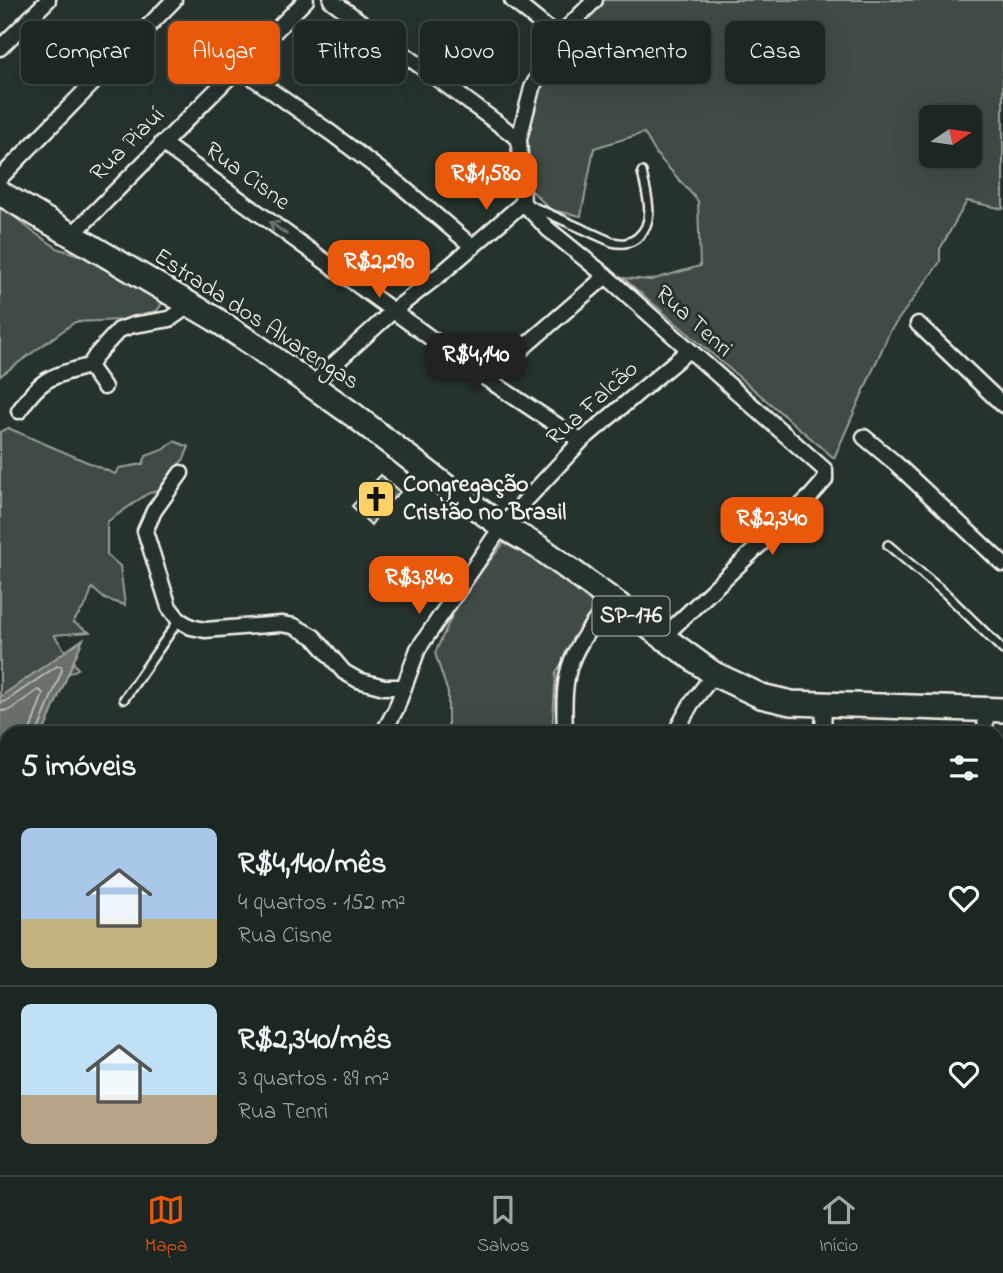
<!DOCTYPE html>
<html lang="pt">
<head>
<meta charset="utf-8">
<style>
	body { margin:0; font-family:"Indie Flower",sans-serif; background:#252e2a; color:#f1f3f6; height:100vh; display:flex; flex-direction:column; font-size:26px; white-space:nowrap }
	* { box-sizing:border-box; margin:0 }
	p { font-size:23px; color:#a0a5a5 }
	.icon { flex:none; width:38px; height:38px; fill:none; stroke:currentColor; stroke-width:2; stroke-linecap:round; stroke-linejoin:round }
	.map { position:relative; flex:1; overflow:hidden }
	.panel { position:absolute; left:0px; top:726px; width:1004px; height:450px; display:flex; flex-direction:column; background:#1c2622; border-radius:21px 21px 0 0; box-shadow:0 7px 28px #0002,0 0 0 2px #3a4340 }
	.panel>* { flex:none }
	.banner { position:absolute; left:21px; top:21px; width:962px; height:63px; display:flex; gap:14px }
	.needle { width:46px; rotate:77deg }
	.tools { position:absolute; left:919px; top:105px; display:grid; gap:14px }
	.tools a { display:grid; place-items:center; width:63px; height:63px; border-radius:10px; background:#1c2622; box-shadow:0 7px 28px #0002,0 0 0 2px #3a4340; font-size:35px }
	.price { position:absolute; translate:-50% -60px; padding:0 16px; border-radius:14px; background:#ea580c; color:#fff; font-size:23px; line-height:46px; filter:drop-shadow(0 2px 4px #0008) }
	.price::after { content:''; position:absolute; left:50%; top:42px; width:21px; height:16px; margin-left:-10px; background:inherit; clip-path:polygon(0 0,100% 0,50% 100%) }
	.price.active { background:#222; color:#fff }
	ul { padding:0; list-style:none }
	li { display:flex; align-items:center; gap:21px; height:175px; padding:0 21px }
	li+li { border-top:2px solid #3a4340 }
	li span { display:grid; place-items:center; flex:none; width:196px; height:140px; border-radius:10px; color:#555 }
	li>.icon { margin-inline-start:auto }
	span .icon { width:84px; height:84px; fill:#fffc; stroke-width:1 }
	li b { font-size:30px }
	h2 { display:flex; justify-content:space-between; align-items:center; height:84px; padding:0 21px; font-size:30px }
	.chip { padding:0 24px; border-radius:10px; background:#1c2622; box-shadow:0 7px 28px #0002,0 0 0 2px #3a4340; font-size:24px; line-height:63px }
	.chip.active { background:#ea580c; color:#fff }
	.tabs { display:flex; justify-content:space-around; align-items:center; height:98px; border-top:2px solid #3a4340; background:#1c2622; font-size:19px; color:#a0a5a5 }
	.tabs a { display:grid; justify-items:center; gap:4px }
	.tabs .active { color:#ea580c }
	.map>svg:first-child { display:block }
</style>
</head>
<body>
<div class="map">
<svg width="1003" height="1175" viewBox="0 0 1003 1175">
	<rect width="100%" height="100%" fill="#26332d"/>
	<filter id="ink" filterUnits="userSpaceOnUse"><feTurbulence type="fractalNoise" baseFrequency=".0143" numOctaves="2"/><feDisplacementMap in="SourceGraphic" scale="14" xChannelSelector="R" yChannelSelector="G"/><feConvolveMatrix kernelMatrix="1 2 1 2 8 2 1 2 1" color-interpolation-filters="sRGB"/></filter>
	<g filter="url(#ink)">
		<path fill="#414b45" stroke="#9a9e96" stroke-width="2" fill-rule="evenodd" d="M599,0H1003V209L967,201L940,249V262L890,331L834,458L623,278L651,280L700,266L698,201L657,155L644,133L594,148L581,216L551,210L524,183L523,139L543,71L561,38ZM931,117H970V156H931Z
			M0,205L32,231L59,249L100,261L125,280L163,302L157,311L147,313L124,324L122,320L75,322L0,376Z
			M8,428L115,474L119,468L143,464L146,456L165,449L174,441L189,447L184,459L172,471L159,490L147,494L107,522V555L120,566L125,605L105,599L92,588L87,603L73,622L89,632L54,635L78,669L48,684L0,720V432Z
			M504,543L544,564L595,606L591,615L572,639V648L556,672L552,733H448V693L435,653L460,598Z"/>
		<path fill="#676f68" stroke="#9fa39b" stroke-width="2" d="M83,639L43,733H7V1169H998V886L1003,881V1175H0V697Z"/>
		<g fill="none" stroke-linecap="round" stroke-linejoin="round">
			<path stroke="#bcbdb5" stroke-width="2" d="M0,703L6,701L57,666H61L62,670L37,733
				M0,711L10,710L38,690L41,691L43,694L29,733"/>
		</g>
		<path fill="#525c55" stroke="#f4f1e8" stroke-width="2" d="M381,475L400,492L375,516L376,518L371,525L352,506Z"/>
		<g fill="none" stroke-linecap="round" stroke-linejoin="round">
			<defs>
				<path id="service" d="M527,204L612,242C622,244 630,244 638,237C657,220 646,193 642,172
					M888,545L946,594L1003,650
					M124,699L179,620"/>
				<path id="minor" d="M331,0L519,139
					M512,0L558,37
					M595,0L558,37L532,88L519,139L523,203L548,229L606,276L825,470V480L811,496L662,638
					M0,48L48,0
					M239,68L331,133L400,185L473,247
					M162,143L487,379L581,441
					M0,178L174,0
					M72,235L306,0
					M918,324L1003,405
					M487,379L606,276
					M311,385L393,311L442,273L523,203
					M104,387L89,366L97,354L119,330L133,325L170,319L190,305
					M19,411C41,377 52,376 89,366
					M864,437L894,462L1003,564
					M181,473L154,511L145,531L169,607L179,620L191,627L205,630L281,624L294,626L314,637L344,672L358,680L384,687H403
					M383,733L396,709L418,649L502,526L581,441L689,350
					M565,733C562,665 570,654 610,601
					M675,733L691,704L714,674
					M823,733L824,705
					M985,733L986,708"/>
				<path id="primary" d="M0,193L215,319L256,346L355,416L452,491L502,526L540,548L714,674L761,696L791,703L1003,710"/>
			</defs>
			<use href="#service" stroke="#f4f1e8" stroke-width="12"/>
			<use href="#minor" stroke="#f4f1e8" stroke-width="19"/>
			<use href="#primary" stroke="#f4f1e8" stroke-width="28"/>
			<use href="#service" stroke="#26332d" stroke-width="7"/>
			<use href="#minor" stroke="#26332d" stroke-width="14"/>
			<use href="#primary" stroke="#26332d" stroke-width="23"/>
		</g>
		<defs><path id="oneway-shaft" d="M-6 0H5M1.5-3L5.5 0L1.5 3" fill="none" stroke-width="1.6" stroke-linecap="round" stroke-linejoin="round" transform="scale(1.75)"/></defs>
		<use stroke="#6e766e" href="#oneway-shaft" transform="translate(278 228) rotate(-144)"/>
	</g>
	<defs>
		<symbol id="church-square" viewBox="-11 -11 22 22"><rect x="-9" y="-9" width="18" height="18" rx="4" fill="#ffd166" stroke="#26332d"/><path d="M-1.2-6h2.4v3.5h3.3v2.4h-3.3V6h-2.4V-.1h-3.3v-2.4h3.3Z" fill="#111"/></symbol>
	</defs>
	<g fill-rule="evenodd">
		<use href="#church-square" x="354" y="477" width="44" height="44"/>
	</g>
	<g text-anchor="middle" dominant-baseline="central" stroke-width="6" stroke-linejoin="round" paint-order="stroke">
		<rect fill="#26332d" stroke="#b6b8b0" stroke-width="2" x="592.5" y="596.5" width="77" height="39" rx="5"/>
		<g font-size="23" font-weight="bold" fill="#f4f1e8">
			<text x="631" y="616">SP-176</text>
		</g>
		<g font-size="24" fill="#f4f1e8" stroke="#26332d">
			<text transform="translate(128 145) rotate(-45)">Rua Piauí</text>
			<text transform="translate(247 177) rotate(36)">Rua Cisne</text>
			<text transform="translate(256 320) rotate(33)">Estrada dos Alvarengas</text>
			<text transform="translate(693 322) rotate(42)">Rua Tenri</text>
			<text transform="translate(593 404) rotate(-42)">Rua Falcão</text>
		</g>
		<g font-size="24" font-weight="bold" fill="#f4f1e8" stroke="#26332d" text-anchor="start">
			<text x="403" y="485">Congregação<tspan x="403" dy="28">Cristão no Brasil</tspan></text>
		</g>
	</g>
</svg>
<div class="tools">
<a><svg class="needle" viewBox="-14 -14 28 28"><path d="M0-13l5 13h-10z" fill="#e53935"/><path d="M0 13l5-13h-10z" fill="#a0a5a5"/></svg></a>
</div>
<b class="price" style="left:486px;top:212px">R$1,580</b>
<b class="price" style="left:379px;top:300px">R$2,290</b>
<b class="price active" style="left:476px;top:393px">R$4,140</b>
<b class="price" style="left:772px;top:557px">R$2,340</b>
<b class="price" style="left:419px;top:616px">R$3,840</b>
<div class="banner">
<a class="chip">Comprar</a>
<a class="chip active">Alugar</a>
<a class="chip">Filtros</a>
<a class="chip">Novo</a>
<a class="chip">Apartamento</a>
<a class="chip">Casa</a>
</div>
<section class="panel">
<h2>5 imóveis<svg class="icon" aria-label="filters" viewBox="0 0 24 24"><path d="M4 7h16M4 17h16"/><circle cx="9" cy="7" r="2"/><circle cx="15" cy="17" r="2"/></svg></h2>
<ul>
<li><span style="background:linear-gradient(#a9c7e8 65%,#c2b280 0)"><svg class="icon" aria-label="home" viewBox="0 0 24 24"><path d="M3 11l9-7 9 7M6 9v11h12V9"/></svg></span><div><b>R$4,140/mês</b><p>4 quartos · 152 m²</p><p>Rua Cisne</p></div><svg class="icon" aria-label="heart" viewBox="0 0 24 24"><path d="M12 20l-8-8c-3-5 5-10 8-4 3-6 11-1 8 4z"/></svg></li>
<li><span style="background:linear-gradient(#bfe0f5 65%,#b9a48a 0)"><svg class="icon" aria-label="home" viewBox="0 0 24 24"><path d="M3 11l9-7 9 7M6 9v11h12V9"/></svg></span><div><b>R$2,340/mês</b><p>3 quartos · 89 m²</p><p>Rua Tenri</p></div><svg class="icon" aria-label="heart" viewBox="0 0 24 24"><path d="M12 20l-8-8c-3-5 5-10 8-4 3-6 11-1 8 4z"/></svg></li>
</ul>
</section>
</div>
<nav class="tabs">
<a class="active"><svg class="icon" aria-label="map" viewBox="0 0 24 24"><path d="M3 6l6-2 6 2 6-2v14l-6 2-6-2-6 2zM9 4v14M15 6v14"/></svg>Mapa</a>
<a><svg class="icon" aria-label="saved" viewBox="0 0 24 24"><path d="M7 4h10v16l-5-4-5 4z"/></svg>Salvos</a>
<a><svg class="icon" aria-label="home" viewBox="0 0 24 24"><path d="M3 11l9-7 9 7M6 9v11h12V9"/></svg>Início</a>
</nav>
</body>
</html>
